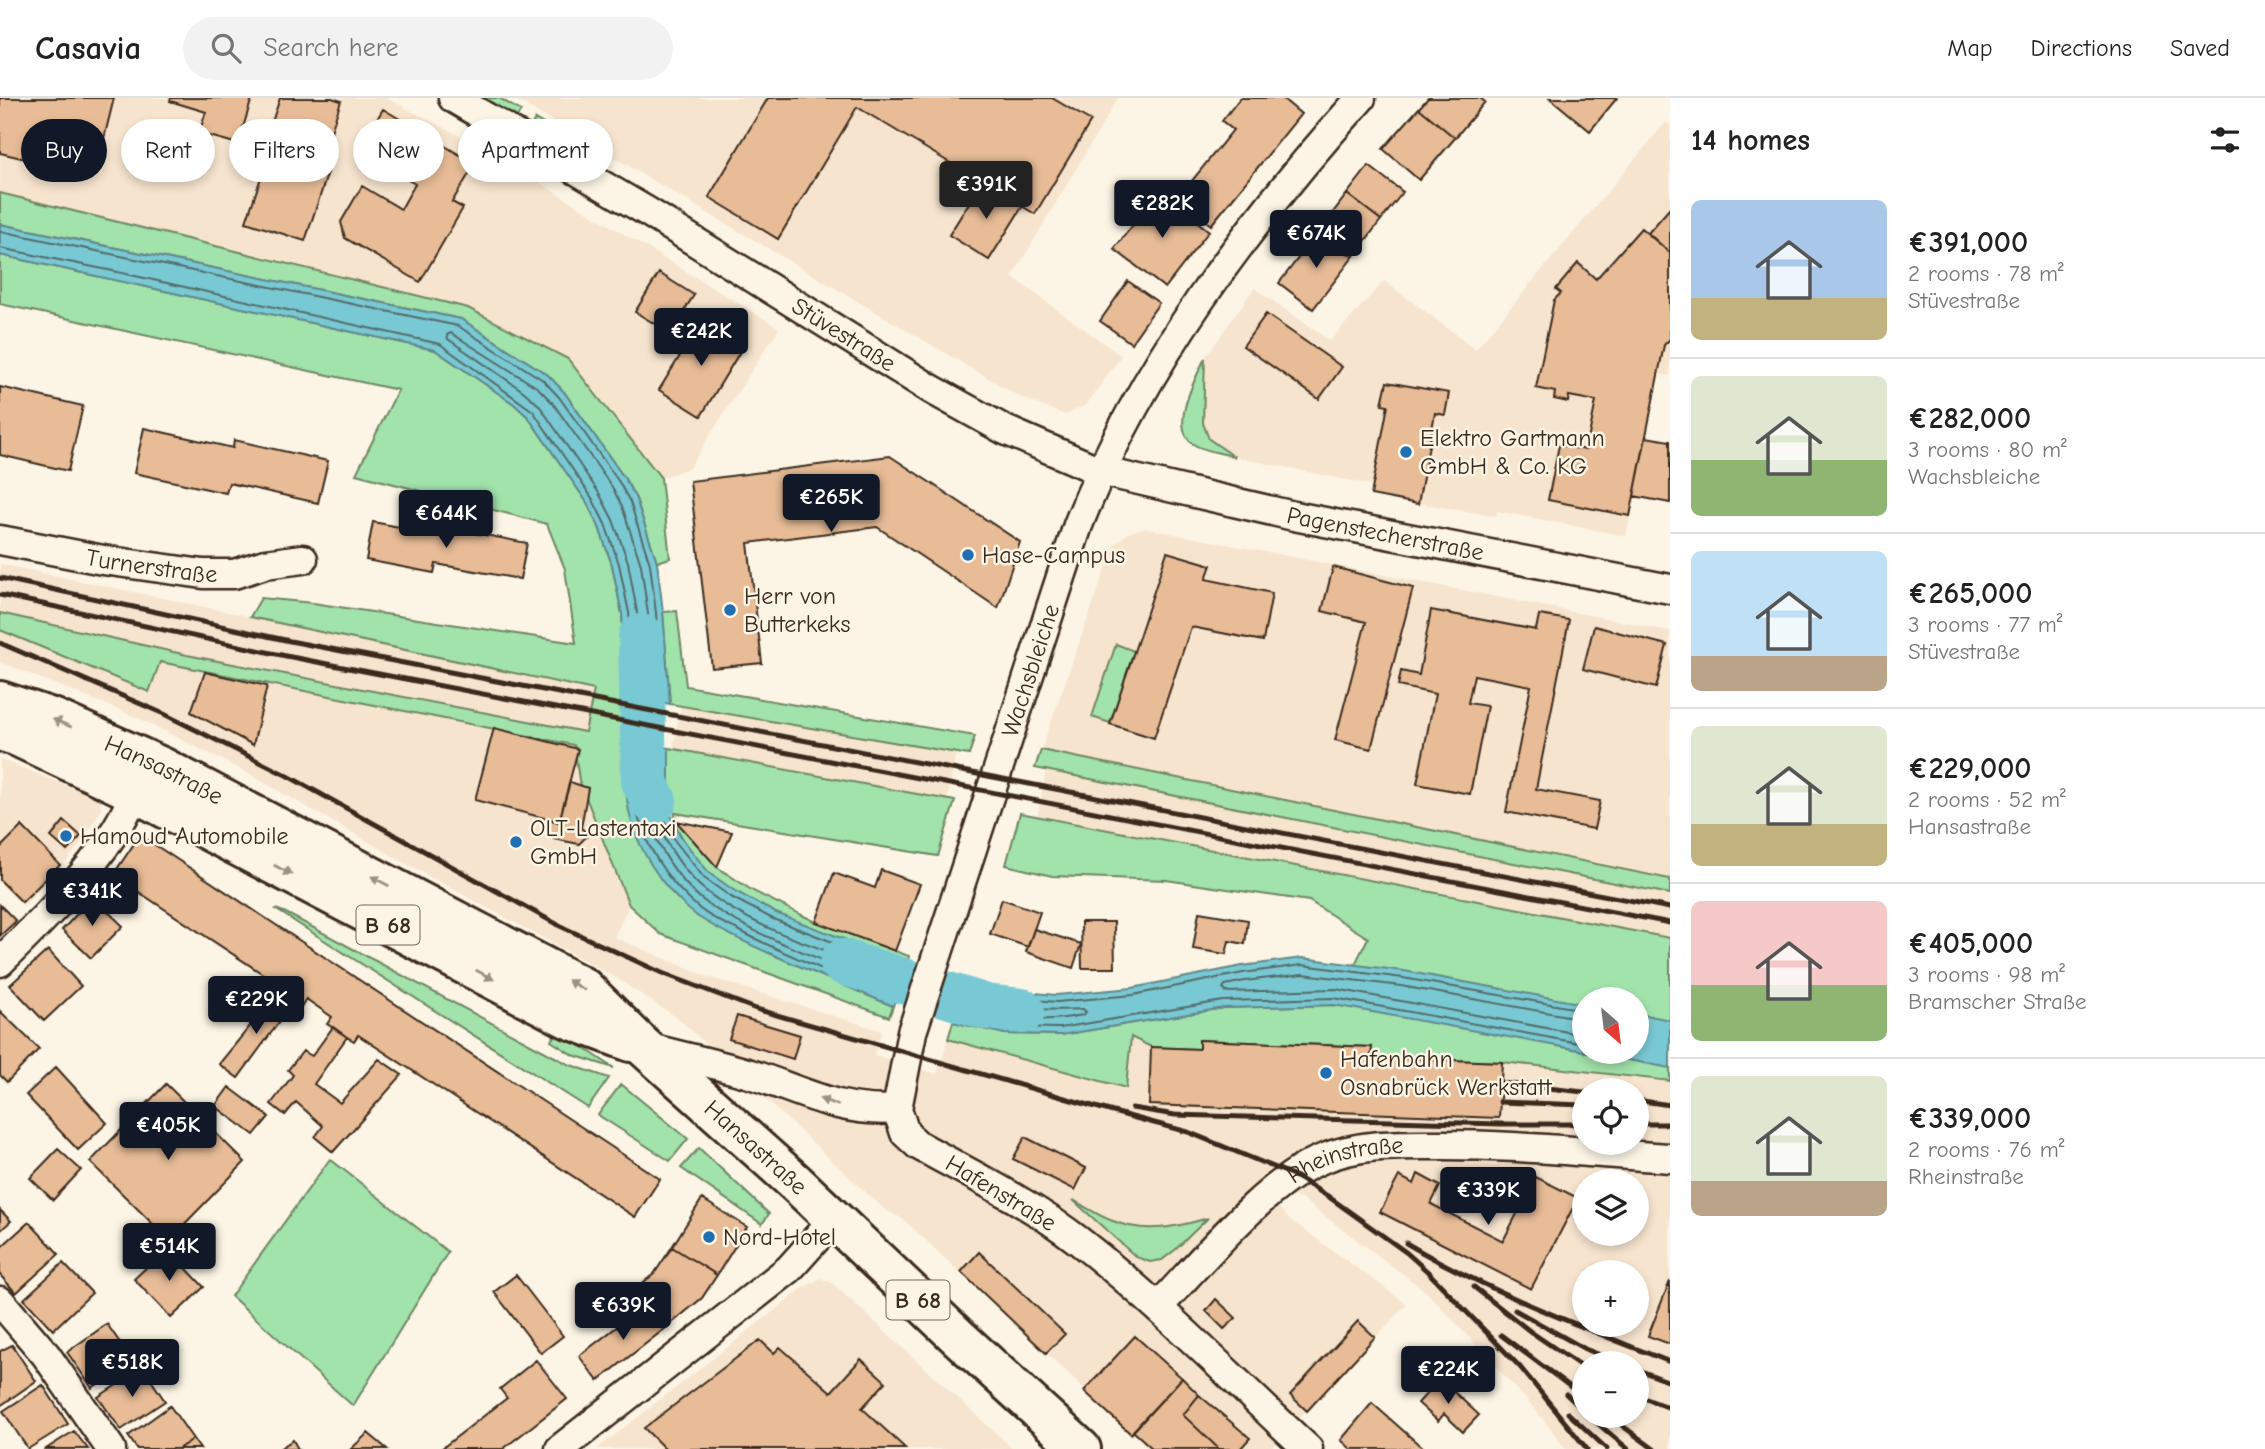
<!DOCTYPE html>
<html lang="en">
<head>
<meta charset="utf-8">
<style>
	body { margin:0; font-family:"Comic Neue",sans-serif; background:#f2f2f2; color:#222; height:100vh; display:flex; flex-direction:column; font-size:26px; white-space:nowrap }
	* { box-sizing:border-box; margin:0 }
	p { font-size:23px; color:#767676 }
	.icon { flex:none; width:38px; height:38px; fill:none; stroke:currentColor; stroke-width:2; stroke-linecap:round; stroke-linejoin:round }
	.map { position:relative; flex:1; overflow:hidden }
	.details { display:flex; flex-direction:column; background:#fff; width:595px }
	.details>* { flex:none }
	.top-card { position:absolute; left:21px; top:21px; width:665px; height:63px; display:flex; gap:14px }
	.needle { width:46px; rotate:152deg }
	.controls { position:absolute; left:1572px; top:889px; display:grid; gap:14px }
	.controls a { display:grid; place-items:center; width:77px; height:77px; border-radius:50%; background:#fff; box-shadow:0 4px 10px #0003; font-size:35px }
	.price { position:absolute; translate:-50% -60px; padding:0 16px; border-radius:7px; background:#111827; color:#fff; font-size:23px; line-height:46px; filter:drop-shadow(0 2px 4px #0008) }
	.price::after { content:''; position:absolute; left:50%; top:42px; width:21px; height:16px; margin-left:-10px; background:inherit; clip-path:polygon(0 0,100% 0,50% 100%) }
	.price.selected { background:#222; color:#fff }
	ul { padding:0; list-style:none }
	li { display:flex; align-items:center; gap:21px; height:175px; padding:0 21px }
	li+li { border-top:2px solid #e0e0e0 }
	li span { display:grid; place-items:center; flex:none; width:196px; height:140px; border-radius:10px; color:#555 }
	li>.icon { margin-inline-start:auto }
	span .icon { width:84px; height:84px; fill:#fffc; stroke-width:1 }
	li b { font-size:30px }
	h2 { display:flex; justify-content:space-between; align-items:center; height:84px; padding:0 21px; font-size:30px }
	.pill { padding:0 24px; border-radius:32px; background:#fff; box-shadow:0 4px 10px #0003; font-size:24px; line-height:63px }
	.pill.selected { background:#111827; color:#fff }
	header { display:flex; align-items:center; gap:42px; box-sizing:border-box; height:98px; padding:0 35px; background:#fff; border-bottom:2px solid #e0e0e0 }
	header strong { font-size:33px }
	nav { display:flex; gap:38px; margin-inline-start:auto; font-size:24px }
	.search { width:490px; height:63px; background:#f2f2f2; display:flex; align-items:center; gap:18px; box-sizing:border-box; padding:0 24px; border-radius:38px; color:#767676; font-size:26px }
	main { display:flex; flex:1; min-height:0 }
	.map>svg:first-child { display:block }
</style>
</head>
<body>
<header>
<strong>Casavia</strong>
<div class="search"><svg class="icon" aria-label="search" viewBox="0 0 24 24"><circle cx="10" cy="10" r="6"/><path d="M15 15l6 6"/></svg>Search here</div>
<nav><a>Map</a><a>Directions</a><a>Saved</a></nav>
</header>
<main>
<div class="map">
<svg width="1670" height="1351" viewBox="0 0 1670 1351">
	<rect width="100%" height="100%" fill="#fcf5e5"/>
	<filter id="ink" filterUnits="userSpaceOnUse"><feTurbulence type="fractalNoise" baseFrequency=".0143" numOctaves="2"/><feDisplacementMap in="SourceGraphic" scale="14" xChannelSelector="R" yChannelSelector="G"/><feConvolveMatrix kernelMatrix="1 2 1 2 8 2 1 2 1" color-interpolation-filters="sRGB"/></filter>
	<g filter="url(#ink)">
		<path fill="#f6e4ce" fill-rule="evenodd" d="M0,0H387L479,48L779,230L689,370L661,380L568,261L296,166L0,95Z
			M513,0H1118L1012,179L1121,258L1087,306L1065,317L1020,299Z
			M1666,24L1670,27V278L1659,276L1626,438L1497,413L1496,418L1371,397L1372,387L1235,359L1209,341L1203,325L1205,260L1254,190L1330,243L1384,183L1476,251Z
			M1144,430L1670,533V781L1041,652L1114,447L1128,435Z
			M0,466L594,591L586,634L187,557L0,515Z
			M0,532L150,593L159,564L574,647L579,682L629,807L614,839L706,878L882,933L874,957L937,976L948,941L1126,989L1130,939L1199,950V942L1372,949V959L1502,964L1670,983V1351H1566L1534,1310L1427,1194L1303,1102L1256,1083L1289,1121L1407,1206L1270,1351H1149L904,1122L883,1110L679,921L613,878L414,770L242,672L134,618L0,564ZM1584,992H1636V1045H1584ZM1584,1083H1636V1136H1584ZM1584,1174H1636V1227H1584ZM1584,1265H1636V1318H1584Z
			M681,608L956,655L947,701L673,651Z
			M0,661L98,700L101,707V712L84,741L68,762L23,808L0,785Z
			M1046,672L1670,796V840L1037,719Z
			M820,1180L832,1185L1013,1351H597L802,1191Z"/>
		<path fill="#a2e2ab" stroke="#6e8664" stroke-width="2" fill-rule="evenodd" d="M484,0H499L521,13L517,19Z
			M535,21L588,53L585,60L531,28Z
			M0,95L468,210L568,261L661,380L670,460L657,464L636,401L625,381L564,294L548,277L461,221L0,126Z
			M0,157L435,252L514,306L528,319L586,403L599,429L612,467L622,516L628,598L627,658L668,688L669,650L955,703L938,758L675,715L676,723L717,769L753,793L816,824L909,858L907,865C843,842 763,820 711,776C692,760 679,736 669,714L697,818L754,848L893,908L889,919L660,836L629,807L579,682L574,647L160,564L149,594L0,532V515L187,557L585,634L594,592L250,519L261,500L313,505L576,545L565,471L547,426L356,376L398,292L0,206Z
			M1205,260L1203,325L1209,341L1235,359C1223,355 1203,353 1193,346C1169,329 1195,281 1205,260Z
			M677,513L686,588L975,638L969,657L670,606L663,514Z
			M1116,546L1134,553L1110,625L1092,619Z
			M1041,652L1670,781V796L1035,670Z
			M1020,715L1670,840V983L1502,964L1371,959V949L1200,942L1199,951L1151,949L1131,939L1126,990L948,941L953,924L1005,936L1061,937L1224,910L1334,907L1367,912L1355,866L1368,840L1309,803L1166,782L1052,778L1006,767ZM1584,901H1636V954H1584Z
			M275,811L284,814L568,966L609,980L588,1010Z
			M557,932L614,970L573,957L551,943Z
			M621,986L688,1041L670,1063L598,1017Z
			M699,1050L769,1116L762,1126L681,1070Z
			M330,1061L448,1154L353,1308L231,1198Z
			M1073,1102C1086,1109 1099,1118 1113,1123C1144,1136 1178,1129 1208,1120L1175,1152L1162,1162L1150,1164L1136,1159Z"/>
		<path fill="#79c9d4" stroke="#60898b" stroke-width="2" d="M0,126L461,221L548,277L564,294L625,381L636,401L657,464L663,514L670,606L628,598L622,516L612,467L599,429L586,403L528,319L514,306L435,252L0,157Z
			M627,642L669,650V714L681,739L709,775L735,793L776,815L907,865L893,908C851,891 810,873 769,855C745,844 719,833 697,818C662,792 632,745 627,701C625,682 627,661 627,642Z
			M1302,860L1404,873L1584,906V953L1334,907L1224,910L1061,937L1005,936L953,924L967,881L1004,892L1056,897L1132,890L1242,868Z
			M1636,915L1670,922V970L1587,954H1636Z"/>
		<g fill="none" stroke-linecap="round" stroke-linejoin="round">
			<path stroke="#546a67" stroke-width="2" d="M0,133L458,228L543,282L559,299L619,384L630,404L650,466L656,515L661,595L657,596L635,590L629,515L619,466L605,426L592,400L533,313L440,246L113,173L0,150
				M451,235L538,290L552,304L612,389L622,408L641,467L648,516L652,582L650,585L643,582L637,514L628,464L613,422L599,395L539,307L523,293L448,241L447,237Z
				M638,651L661,657L662,716L675,743L704,780L731,799L773,821L895,868L897,872L889,896L885,897C837,877 788,858 742,834C728,827 712,821 700,811C667,784 642,745 634,702C632,687 634,670 634,654Z
				M644,662H650L653,665V712L650,715L646,713L643,699Z
				M653,723L657,725C667,746 681,770 699,787C745,829 826,852 884,873L886,877L884,884L880,885C827,863 754,838 708,806C681,787 663,757 650,728Z
				M980,901C1014,911 1048,913 1083,911L1086,914L1083,917C1048,924 1011,923 976,913L975,909Z
				M1584,912L1403,880L1302,867L1243,875L1133,897L1057,904L1003,899L974,890L963,916L966,919L1006,929L1060,930L1223,903L1334,900L1584,946
				M1584,921L1401,888L1303,876L1245,883L1225,887L1223,890L1226,894L1336,891L1584,937"/>
			<path stroke="#79c9d4" stroke-width="46" d="M641,539L644,683L654,703
				M843,864L986,909L1022,913"/>
		</g>
		<path fill="#e7bc97" stroke="#3b2a1e" stroke-width="2" d="M0,0H114L95,77L0,55Z
			M171,0H252L238,46L199,35L206,14L170,3Z
			M280,0H332L341,3L325,52L334,56L305,143L246,124L276,35L269,33Z
			M768,0H1052L1091,23L1035,116L857,9L778,141L709,99Z
			M1240,0H1282L1301,16L1211,127L1178,100L1233,32L1222,23Z
			M1428,0H1480L1485,4L1455,40L1419,10Z
			M1550,0H1617L1590,33Z
			M1419,10L1455,40L1419,82L1383,51Z
			M383,11L475,66L452,104L463,110L420,184L345,140L341,124L362,88L401,111L415,86L358,53Z
			M1369,68L1403,94L1381,122L1347,96Z
			M982,84L1022,109L989,162L949,137Z
			M1159,94L1209,133L1165,190L1114,151Z
			M1347,96L1381,122L1353,159L1319,133Z
			M1670,110V155L1648,135Z
			M1641,130L1670,155V241L1664,247L1630,418L1548,402L1559,347L1586,352L1596,303L1569,298L1568,304L1554,301L1555,294L1536,290L1554,202L1561,195L1556,191L1578,165L1596,181Z
			M1319,133L1353,159L1313,211L1279,185Z
			M659,175L694,197L670,235L635,214Z
			M1128,183L1159,205L1131,245L1100,223Z
			M1266,216L1342,269L1319,301L1243,248Z
			M702,222L744,247L701,318L659,292Z
			M1387,284L1449,295L1445,317L1435,315L1418,406L1371,397L1388,307L1382,306Z
			M0,289L83,308L68,373L0,357Z
			M144,330L233,350L234,342L328,363L318,405L229,385L226,395L134,375Z
			M1646,339L1670,343V405L1634,398Z
			M890,358L1020,444L998,510L877,429L748,445L762,565L712,570L690,383Z
			M373,424L436,436L437,428L527,445L520,481L436,466L434,475L366,462Z
			M1167,454L1211,467L1206,481L1272,495L1263,543L1191,529L1154,640L1110,626Z
			M1333,469L1413,490L1371,651L1335,642L1366,524L1322,513Z
			M1431,512L1536,532L1539,517L1569,522L1536,691L1600,703L1594,731L1506,714L1531,588L1474,577L1468,605L1487,608L1470,696L1417,686L1435,596L1398,588L1401,573L1419,577Z
			M1594,528L1667,547L1656,590L1583,571Z
			M205,574L267,588L253,647L191,614Z
			M494,630L578,651L559,724L475,702Z
			M570,684L588,690L581,730L589,736L579,746L554,741L546,729L550,721L559,724Z
			M64,723L81,738L67,753L51,739Z
			M676,723L732,734L717,769Z
			M22,728L60,767L22,804L0,782V750Z
			M140,737L660,1081L635,1119L358,937L354,943L347,939L327,926L332,919L306,901L300,910L273,892L278,886L113,777Z
			M881,772L920,786L895,853L816,824L834,775L875,790Z
			M93,799L123,828L91,860L62,832Z
			M1002,801L1040,814L1028,849L990,836Z
			M0,807L16,823L0,838Z
			M1199,814L1248,822L1245,846L1229,843L1226,856L1193,851Z
			M1081,824H1114L1115,870H1082Z
			M1034,831L1081,846L1073,870L1026,854Z
			M48,852L81,888L44,923L10,887Z
			M277,895L293,905L238,980L219,966Z
			M0,913L39,951L7,984L0,977Z
			M737,918L800,937L793,961L729,941Z
			M333,929L347,939L314,986L340,1005L379,961L402,977L333,1054L315,1039L323,1028L296,1004L285,1017L271,1006L293,977L288,972L303,953L312,958Z
			M1199,942L1372,949L1371,959L1502,964L1499,1020L1149,1007L1151,949L1199,951Z
			M56,969L107,1025L78,1052L26,997Z
			M166,986L245,1064L169,1142L90,1064Z
			M229,989L269,1019L254,1037L215,1008Z
			M1025,1039L1086,1070L1075,1092L1013,1061Z
			M58,1051L81,1072L53,1102L30,1080Z
			M1418,1076L1440,1088L1431,1106L1503,1143L1536,1079L1578,1100L1531,1191L1380,1114L1399,1078L1414,1086Z
			M702,1101L747,1129L717,1177L672,1149Z
			M0,1112L11,1123L0,1133Z
			M29,1124L59,1156L16,1195L0,1177V1150Z
			M672,1149L717,1177L702,1200L667,1229L636,1190L654,1176Z
			M167,1150L204,1189L171,1220L134,1181Z
			M979,1154L1065,1236L1046,1255L961,1174Z
			M63,1165L92,1195L53,1232L24,1201Z
			M516,1177L563,1238L541,1255L494,1194Z
			M1670,1183V1246L1648,1238Z
			M1216,1201L1236,1220L1224,1231L1206,1213Z
			M648,1205L667,1229L598,1283L579,1258Z
			M1358,1223L1375,1239L1307,1313L1290,1297Z
			M107,1226L132,1262L92,1290L67,1254Z
			M1135,1238L1182,1280L1131,1336L1084,1293Z
			M760,1242L774,1255L780,1249L831,1294L861,1261L886,1284L862,1310L906,1351H665L644,1330Z
			M12,1247L36,1283L0,1308V1253Z
			M536,1262L567,1301L503,1351H441L507,1300L500,1291Z
			M143,1270L165,1303L121,1332L98,1299Z
			M1182,1280L1199,1297L1183,1317L1219,1351H1153L1133,1333Z
			M1440,1281L1479,1317L1463,1334L1444,1316L1438,1323L1418,1305Z
			M43,1287L68,1326L28,1351L3,1313Z
			M1199,1297L1250,1340L1240,1351H1219L1183,1317Z
			M1372,1305L1424,1351H1351L1341,1342Z
			M170,1308L193,1341L178,1351H137L128,1338Z
			M74,1333L88,1351H46Z
			M368,1335L387,1351H351Z
			M193,1341L200,1351H178Z
			M293,1342L298,1351H279Z"/>
		<g fill="none" stroke-linecap="round" stroke-linejoin="round">
			<defs>
				<g id="minor">
					<path id="s1" d="M453,0L648,114L931,291L1005,332L1100,373L1294,418L1670,491"/>
					<path id="s2" d="M0,442L103,462L203,476H234L265,466L303,461"/>
					<path d="M0,864C41,824 84,781 115,733C123,721 129,707 136,695"/>
					<path d="M650,950C683,959 717,966 750,976C801,992 841,1016 897,1011"/>
					<path d="M0,1203L46,1257L111,1351"/>
					<path id="s3" d="M1158,1209C1200,1165 1267,1083 1322,1061C1358,1046 1394,1047 1432,1047C1511,1046 1591,1055 1670,1060"/>
					<path d="M560,1351L789,1171L833,1122"/>
					<path id="s4" d="M1308,1351C1232,1281 1160,1206 1079,1143C1030,1105 972,1077 918,1047L905,1035L897,1011L912,934L1078,427C1141,268 1247,127 1361,0"/>
				</g>
				<g id="primary">
					<path id="s5" d="M0,603L55,621L162,669L583,889L644,949L796,1085L958,1239L1081,1351"/>
					<path d="M0,633L16,638L136,695L569,921L631,944"/>
				</g>
			</defs>
			<use href="#minor" stroke="#3b2a1e" stroke-width="33"/>
			<use href="#primary" stroke="#3b2a1e" stroke-width="44"/>
			<use href="#minor" stroke="#fcf5e5" stroke-width="28"/>
			<use href="#primary" stroke="#fcf5e5" stroke-width="38"/>
			<path stroke="#3b2a1e" stroke-width="5" d="M0,480L290,543L1670,810
				M0,497L286,558L1670,825
				M0,545L164,616L288,678L560,828L662,875L756,911L1113,1014L1188,1034L1293,1077L1329,1099L1407,1155L1427,1173L1520,1269L1587,1351
				M1501,985L1584,994
				M1636,1002L1670,1007
				M1500,1004L1584,1007
				M1132,1010L1175,1017L1500,1026H1584
				M1636,1026H1670
				M1406,1145C1489,1194 1580,1228 1670,1264
				M1474,1189L1531,1234L1584,1270
				M1515,1212L1585,1251L1621,1265
				M1501,1237L1584,1299
				M1636,1271L1670,1284
				M1566,1296L1584,1313
				M1636,1297L1670,1310
				M1568,1315L1607,1351
				M1589,1318L1628,1351
				M1609,1318L1654,1351"/>
		</g>
		<defs><path id="oneway-solid" d="M-6-.8H1V-3.2L6.5 0L1 3.2V.8H-6Z" transform="scale(1.75)"/></defs>
		<g fill="#9c9082">
			<use href="#oneway-solid" transform="translate(62 625) rotate(-157)"/>
			<use href="#oneway-solid" transform="translate(283 772) rotate(28)"/>
			<use href="#oneway-solid" transform="translate(380 783) rotate(-152)"/>
			<use href="#oneway-solid" transform="translate(485 877) rotate(28)"/>
			<use href="#oneway-solid" transform="translate(576 887) rotate(-149)"/>
			<use href="#oneway-solid" transform="translate(829 1004) rotate(-161)"/>
		</g>
	</g>
	<g fill="#1f6fb2" stroke="#fcf5e5" stroke-width="2.5">
		<circle cx="1406" cy="354" r="7"/>
		<circle cx="968" cy="457" r="7"/>
		<circle cx="730" cy="512" r="7"/>
		<circle cx="66" cy="738" r="7"/>
		<circle cx="516" cy="744" r="7"/>
		<circle cx="1326" cy="975" r="7"/>
		<circle cx="709" cy="1139" r="7"/>
	</g>
	<g text-anchor="middle" dominant-baseline="central" stroke-width="5" stroke-linejoin="round" paint-order="stroke">
		<g fill="#fcf5e5" stroke="#75675a" stroke-width="2">
			<rect x="356.5" y="807.5" width="63" height="39" rx="5"/>
			<rect x="886.5" y="1182.5" width="63" height="39" rx="5"/>
		</g>
		<g font-size="23" font-weight="bold" fill="#3b2a1e">
			<text x="388" y="827">B 68</text>
			<text x="918" y="1202">B 68</text>
		</g>
		<g font-size="24" fill="#3b2a1e" stroke="#fcf5e5">
			<text stroke="none"><textPath href="#s1" startOffset="457">Stüvestraße</textPath></text>
			<text stroke="none"><textPath href="#s1" startOffset="1040">Pagenstecherstraße</textPath></text>
			<text stroke="none"><textPath href="#s2" startOffset="154">Turnerstraße</textPath></text>
			<text stroke="none"><textPath href="#s4" startOffset="999">Wachsbleiche</textPath></text>
			<text stroke="none"><textPath href="#s5" startOffset="178">Hansastraße</textPath></text>
			<text stroke="none"><textPath href="#s5" startOffset="886">Hansastraße</textPath></text>
			<text stroke="none"><textPath href="#s3" startOffset="245">Rheinstraße</textPath></text>
			<text transform="translate(1001 1095) rotate(31)">Hafenstraße</text>
		</g>
		<g font-size="24" fill="#3b2a1e" stroke="#fcf5e5" text-anchor="start">
			<text x="1420" y="340">Elektro Gartmann<tspan x="1420" dy="28">GmbH &amp; Co. KG</tspan></text>
			<text x="982" y="457">Hase-Campus</text>
			<text x="744" y="498">Herr von<tspan x="744" dy="28">Butterkeks</tspan></text>
			<text x="530" y="730">OLT-Lastentaxi<tspan x="530" dy="28">GmbH</tspan></text>
			<text x="80" y="738">Hamoud Automobile</text>
			<text x="1340" y="961">Hafenbahn<tspan x="1340" dy="28">Osnabrück Werkstatt</tspan></text>
			<text x="723" y="1139">Nord-Hotel</text>
		</g>
	</g>
</svg>
<div class="controls">
<a><svg class="needle" viewBox="-14 -14 28 28"><path d="M0-13l5 13h-10z" fill="#e53935"/><path d="M0 13l5-13h-10z" fill="#767676"/></svg></a>
<a><svg class="icon" aria-label="locate" viewBox="0 0 24 24"><circle cx="12" cy="12" r="6"/><path d="M12 2v4M12 18v4M2 12h4M18 12h4"/></svg></a>
<a><svg class="icon" aria-label="layers" viewBox="0 0 24 24"><path d="M12 4l9 5-9 5-9-5zM3 14l9 5 9-5"/></svg></a>
<a>+</a>
<a>−</a>
</div>
<b class="price selected" style="left:986px;top:123px">€391K</b>
<b class="price" style="left:1162px;top:142px">€282K</b>
<b class="price" style="left:1316px;top:172px">€674K</b>
<b class="price" style="left:701px;top:270px">€242K</b>
<b class="price" style="left:831px;top:436px">€265K</b>
<b class="price" style="left:446px;top:452px">€644K</b>
<b class="price" style="left:92px;top:830px">€341K</b>
<b class="price" style="left:256px;top:938px">€229K</b>
<b class="price" style="left:168px;top:1064px">€405K</b>
<b class="price" style="left:1488px;top:1129px">€339K</b>
<b class="price" style="left:169px;top:1185px">€514K</b>
<b class="price" style="left:623px;top:1244px">€639K</b>
<b class="price" style="left:132px;top:1301px">€518K</b>
<b class="price" style="left:1448px;top:1308px">€224K</b>
<div class="top-card">
<a class="pill selected">Buy</a>
<a class="pill">Rent</a>
<a class="pill">Filters</a>
<a class="pill">New</a>
<a class="pill">Apartment</a>
</div>
</div>
<section class="details">
<h2>14 homes<svg class="icon" aria-label="filters" viewBox="0 0 24 24"><path d="M4 7h16M4 17h16"/><circle cx="9" cy="7" r="2"/><circle cx="15" cy="17" r="2"/></svg></h2>
<ul>
<li><span style="background:linear-gradient(#a9c7e8 70%,#c2b280 0)"><svg class="icon" aria-label="home" viewBox="0 0 24 24"><path d="M3 11l9-7 9 7M6 9v11h12V9"/></svg></span><div><b>€391,000</b><p>2 rooms · 78 m²</p><p>Stüvestraße</p></div></li>
<li><span style="background:linear-gradient(#dfe7d0 60%,#8fb573 0)"><svg class="icon" aria-label="home" viewBox="0 0 24 24"><path d="M3 11l9-7 9 7M6 9v11h12V9"/></svg></span><div><b>€282,000</b><p>3 rooms · 80 m²</p><p>Wachsbleiche</p></div></li>
<li><span style="background:linear-gradient(#bfe0f5 75%,#b9a48a 0)"><svg class="icon" aria-label="home" viewBox="0 0 24 24"><path d="M3 11l9-7 9 7M6 9v11h12V9"/></svg></span><div><b>€265,000</b><p>3 rooms · 77 m²</p><p>Stüvestraße</p></div></li>
<li><span style="background:linear-gradient(#dfe7d0 70%,#c2b280 0)"><svg class="icon" aria-label="home" viewBox="0 0 24 24"><path d="M3 11l9-7 9 7M6 9v11h12V9"/></svg></span><div><b>€229,000</b><p>2 rooms · 52 m²</p><p>Hansastraße</p></div></li>
<li><span style="background:linear-gradient(#f6c9c9 60%,#8fb573 0)"><svg class="icon" aria-label="home" viewBox="0 0 24 24"><path d="M3 11l9-7 9 7M6 9v11h12V9"/></svg></span><div><b>€405,000</b><p>3 rooms · 98 m²</p><p>Bramscher Straße</p></div></li>
<li><span style="background:linear-gradient(#dfe7d0 75%,#b9a48a 0)"><svg class="icon" aria-label="home" viewBox="0 0 24 24"><path d="M3 11l9-7 9 7M6 9v11h12V9"/></svg></span><div><b>€339,000</b><p>2 rooms · 76 m²</p><p>Rheinstraße</p></div></li>
</ul>
</section>
</main>
</body>
</html>
